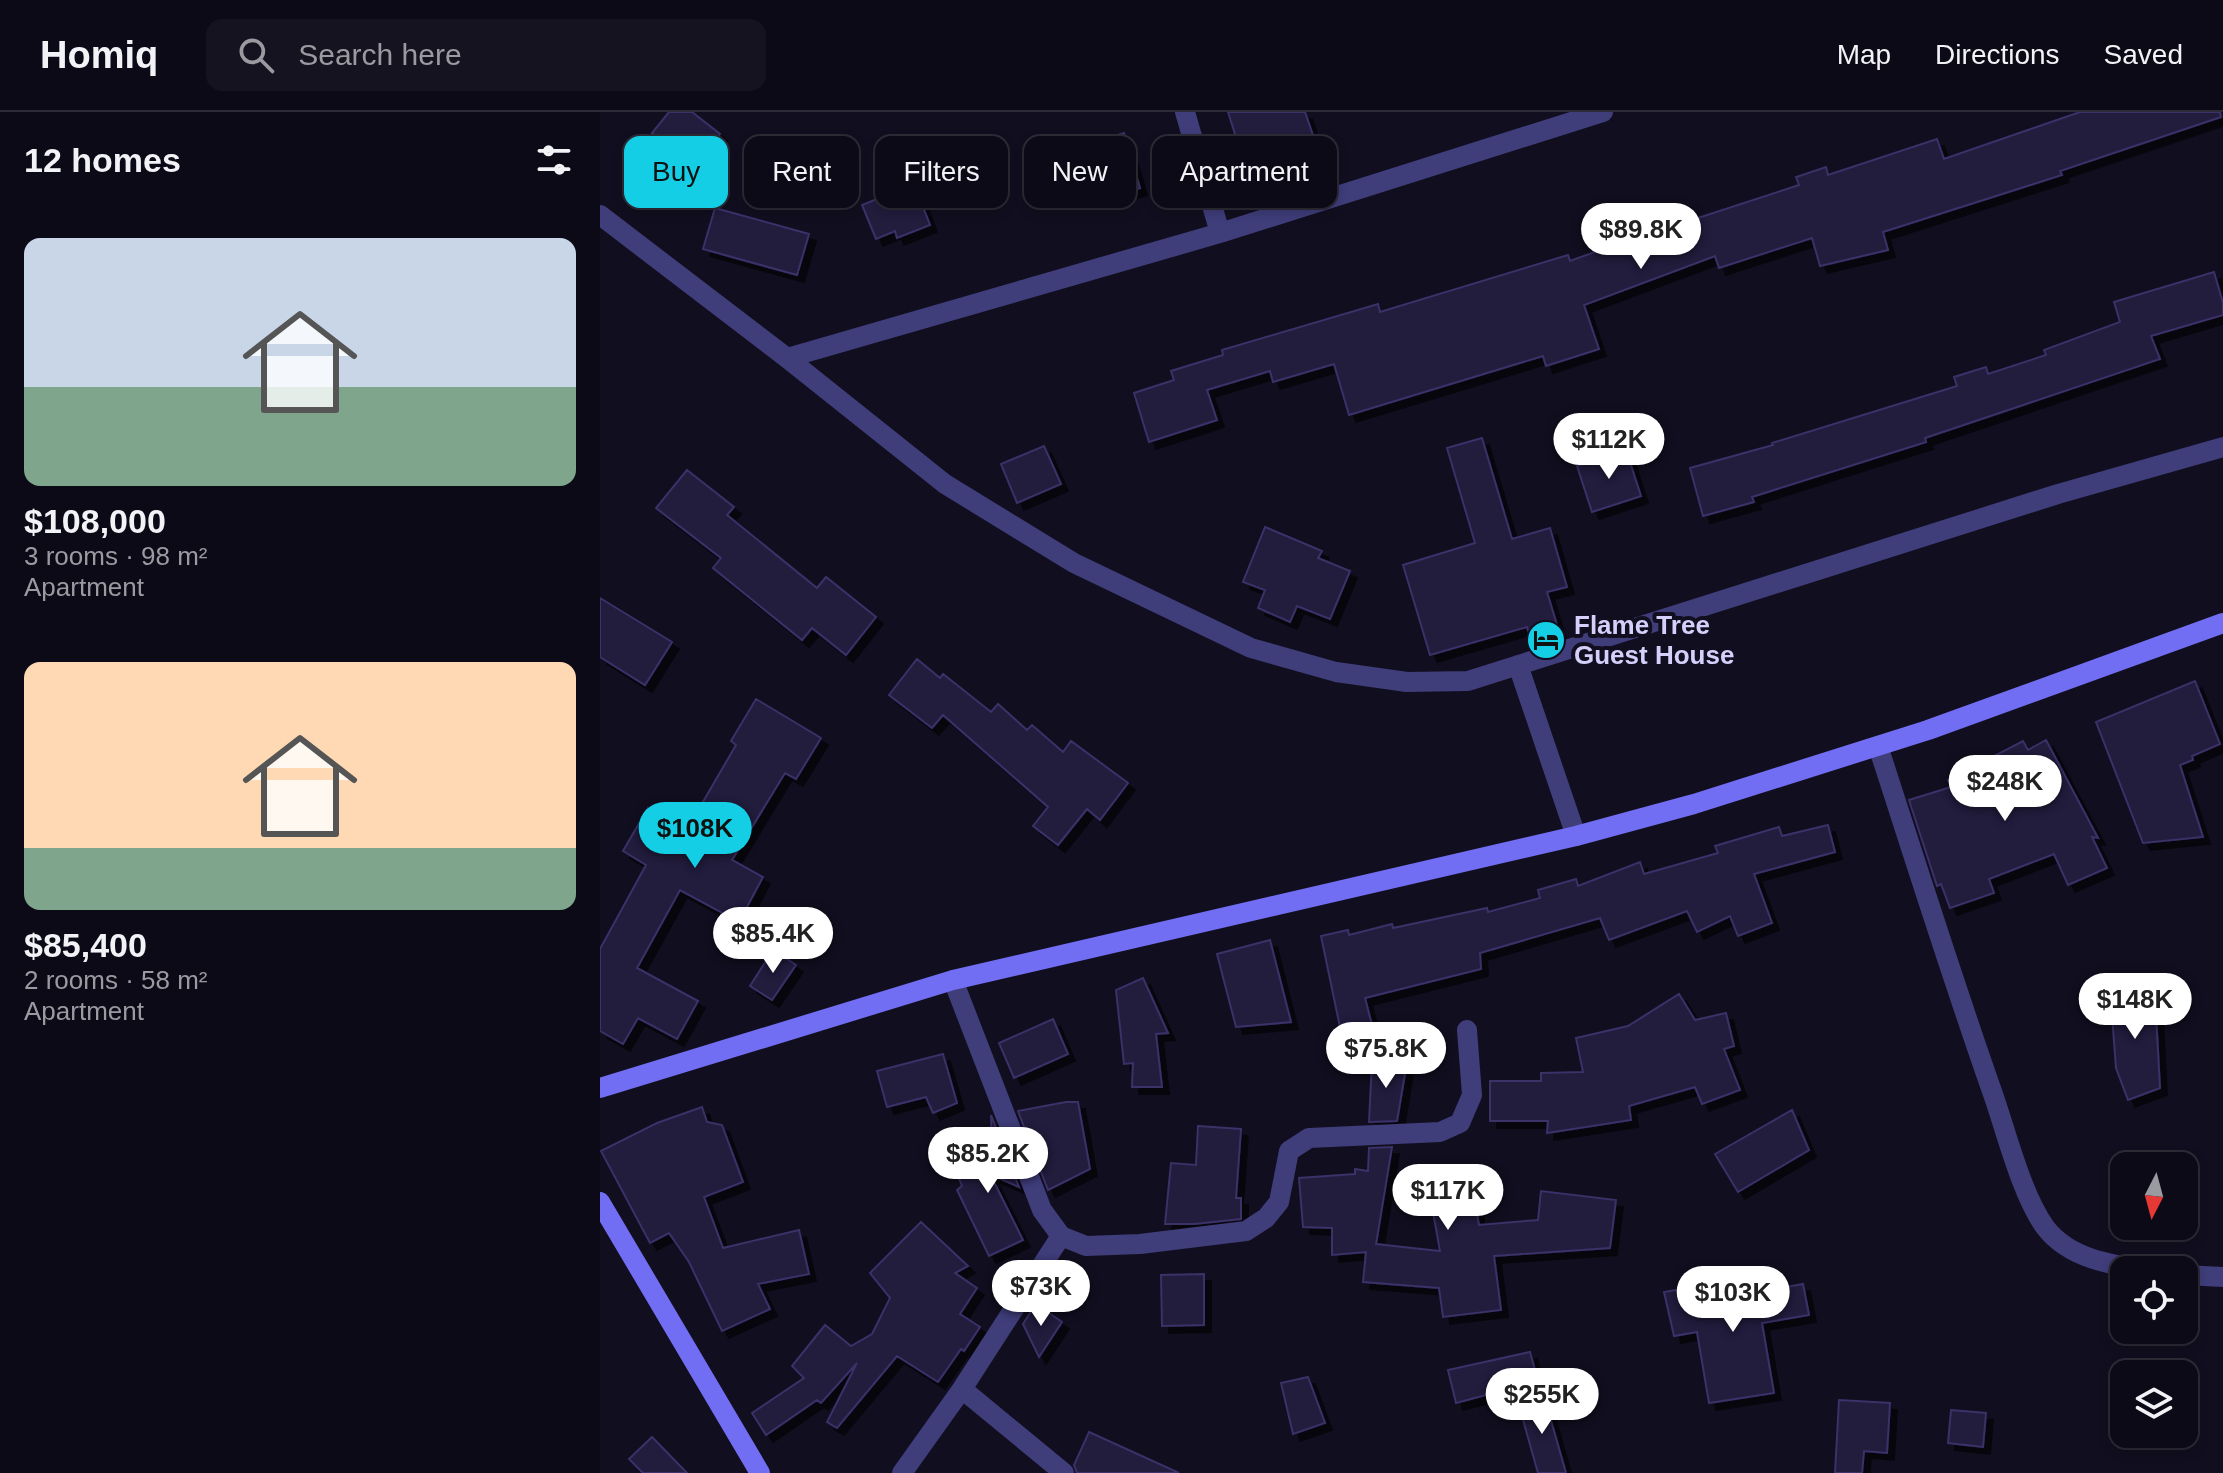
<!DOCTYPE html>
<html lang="en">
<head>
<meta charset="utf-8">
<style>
	body { margin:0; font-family:Arial,sans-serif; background:#161320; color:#f1f3f6; height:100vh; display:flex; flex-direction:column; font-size:30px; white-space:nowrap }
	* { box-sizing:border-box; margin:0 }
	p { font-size:26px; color:#9a9aa1 }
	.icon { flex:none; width:44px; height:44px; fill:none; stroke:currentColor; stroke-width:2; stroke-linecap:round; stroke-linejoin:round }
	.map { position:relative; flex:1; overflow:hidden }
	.drawer { display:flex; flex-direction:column; background:#0d0a17; width:600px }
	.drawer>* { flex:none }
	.banner { position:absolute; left:24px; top:24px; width:760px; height:72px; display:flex; gap:16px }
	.needle { width:52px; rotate:186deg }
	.buttons { position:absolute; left:1510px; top:1040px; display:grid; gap:16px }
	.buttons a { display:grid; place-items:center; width:88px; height:88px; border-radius:16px; background:#0d0a17; box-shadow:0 4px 12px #0003,0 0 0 2px #2d2b36; font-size:40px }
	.price { position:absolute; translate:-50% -68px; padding:0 18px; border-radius:28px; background:#fff; color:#222; font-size:26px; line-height:52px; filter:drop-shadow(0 2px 4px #0008) }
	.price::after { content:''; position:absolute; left:50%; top:48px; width:24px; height:18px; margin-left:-12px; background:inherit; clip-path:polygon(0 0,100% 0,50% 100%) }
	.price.current { background:#13cee4; color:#111 }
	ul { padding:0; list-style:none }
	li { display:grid; align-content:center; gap:16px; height:424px; padding:0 24px }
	li span { display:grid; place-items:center; height:248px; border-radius:16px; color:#555 }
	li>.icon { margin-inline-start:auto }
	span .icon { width:144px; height:144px; fill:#fffc; stroke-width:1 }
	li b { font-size:34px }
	h2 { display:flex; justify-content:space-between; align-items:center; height:96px; padding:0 24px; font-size:34px }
	.pill { padding:0 28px; border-radius:16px; background:#0d0a17; box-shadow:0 4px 12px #0003,0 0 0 2px #2d2b36; font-size:28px; line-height:72px }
	.pill.current { background:#13cee4; color:#111 }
	header { display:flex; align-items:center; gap:48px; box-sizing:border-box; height:112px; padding:0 40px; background:#0d0a17; border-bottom:2px solid #2d2b36 }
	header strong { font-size:38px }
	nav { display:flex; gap:44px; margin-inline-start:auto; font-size:28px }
	.search { width:560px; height:72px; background:#161320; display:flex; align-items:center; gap:20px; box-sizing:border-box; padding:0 28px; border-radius:16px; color:#9a9aa1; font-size:30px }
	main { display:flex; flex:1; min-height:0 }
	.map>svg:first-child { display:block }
</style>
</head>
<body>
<header>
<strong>Homiq</strong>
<div class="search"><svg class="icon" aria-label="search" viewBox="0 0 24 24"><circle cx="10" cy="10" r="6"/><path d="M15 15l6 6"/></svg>Search here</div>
<nav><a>Map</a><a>Directions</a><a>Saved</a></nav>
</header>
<main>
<section class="drawer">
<h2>12 homes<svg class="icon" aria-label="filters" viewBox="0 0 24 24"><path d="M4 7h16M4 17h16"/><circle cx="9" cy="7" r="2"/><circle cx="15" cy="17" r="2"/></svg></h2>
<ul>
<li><span style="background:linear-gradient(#c9d6e8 60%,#7fa58c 0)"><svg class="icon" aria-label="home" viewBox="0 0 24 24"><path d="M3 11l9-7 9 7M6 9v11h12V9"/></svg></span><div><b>$108,000</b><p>3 rooms · 98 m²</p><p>Apartment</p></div></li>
<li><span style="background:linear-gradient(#ffd9b3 75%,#7fa58c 0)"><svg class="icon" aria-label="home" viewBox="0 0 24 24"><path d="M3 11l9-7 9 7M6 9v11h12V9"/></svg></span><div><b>$85,400</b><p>2 rooms · 58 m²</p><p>Apartment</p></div></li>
</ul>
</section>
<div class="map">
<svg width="1623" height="1361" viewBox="0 0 1623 1361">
	<defs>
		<filter id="shadow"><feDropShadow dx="7" dy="7" stdDeviation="0" flood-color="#0009"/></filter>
	</defs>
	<rect width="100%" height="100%" fill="#110e1f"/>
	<path fill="#231c3e" stroke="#3b3068" stroke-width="2" filter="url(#shadow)" d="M69,0H92L120,22L95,54L52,21Z
		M628,0H705L716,32L684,42L680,31L642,44Z
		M1480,0H1620L1621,5L1460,59L1462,63L1283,120L1288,138L1220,154L1212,126L1119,156L1115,144L984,193L999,237L946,254L943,244L749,303L734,252L673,270L670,259L607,278L617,308L549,330L534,281L574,268L571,259L623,243L622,238L778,192L780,200L968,143L970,149L1061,116V118L1199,73L1196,65L1226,55L1228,63L1337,27L1344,47Z
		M524,21L540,76L511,85L508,75L470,86L456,42Z
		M314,72L330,113L297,126L295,119L276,127L262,93Z
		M115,96L209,122L197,163L103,137Z
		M1614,160L1623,191V203L1551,224L1560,247L1325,326L1326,330L1152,385L1154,390L1103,404L1090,356L1173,333L1172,331L1357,274L1354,265L1386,255L1388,262L1446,243L1444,238L1520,210L1514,190Z
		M882,326L912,427L950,416L967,475L947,480L961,526L933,535L927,515L830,543L803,453L875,431L847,336Z
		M444,334L461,372L417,391L401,352Z
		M1026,338L1041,384L992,400L977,354Z
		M87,358L134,395L127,403L217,476L226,465L276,505L246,543L212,516L202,528L113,456L121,446L56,396Z
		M665,415L722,439L718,446L750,459L730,507L697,494L690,510L658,496L665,478L643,470Z
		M0,486L72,530L45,573L0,545Z
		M317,547L340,566L343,562L391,600L398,592L427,618L432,613L463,640L471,629L528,671L500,708L487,697L458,733L433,714L448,695L343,603L332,616L289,583Z
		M1595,569L1620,632L1592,644L1593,648L1580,653L1603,725L1543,731L1496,610Z
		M156,587L221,626L196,667L185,661L132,748L163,765L139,810L80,778L37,856L98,889L77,927L38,906L23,932L0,919V837L46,753L23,739L48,696L86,719L136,633L131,629Z
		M1446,628L1498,726L1492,725L1507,756L1468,773L1454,742L1389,767L1394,781L1350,796L1341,772L1337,774L1309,688L1351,675L1348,668L1423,629L1428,638Z
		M1228,713L1235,740L1154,762L1172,811L1138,824L1130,804L1097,820L1087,799L1009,828L1000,806L880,841L881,857L765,886L772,913L741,920L721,824L748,818L749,823L792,812L793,816L887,796L888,800L940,786L938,778L976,767L978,774L1040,750L1044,762L1118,741L1115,734L1179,715L1182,724Z
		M670,828L691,910L636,915L617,842Z
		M173,838L196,853L172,888L150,874Z
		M543,866L568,921L556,922L562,975H532L533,951L524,952L516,878Z
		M1538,876L1539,887L1555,883L1560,976L1528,988L1516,956L1510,877Z
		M1079,882L1095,908L1126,901L1134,934L1124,937L1140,978L1102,992L1095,975L1029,994L1031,1008L947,1021L948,1009H890V969H941V961L983,960L976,926L1028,914Z
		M453,907L468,942L414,966L399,931Z
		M343,942L357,991L333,1001L326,985L287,995L277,959Z
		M772,949L807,950L797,1009L769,1010Z
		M466,990H478L490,1057L448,1078L418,999Z
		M102,995L107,1010L122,1013L143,1070L104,1085L123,1136L199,1118L209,1162L158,1172L170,1197L122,1219L89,1150L69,1121L50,1131L1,1039L57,1011Z
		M1192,998L1209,1038L1138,1080L1115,1042Z
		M391,1003L419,1075L390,1062L423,1128L389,1144L357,1078L362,1074L350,1044L392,1039Z
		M598,1014L641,1017L636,1086H641V1107L594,1112H565L571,1051L596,1053Z
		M792,1035L776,1132L840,1139L826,1061L868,1053L879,1113L938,1108L941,1079L1016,1088L1010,1136L894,1144L901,1198L843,1205L839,1176L763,1170L766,1140L732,1143V1116L703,1115L699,1066L755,1062V1057L768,1059L769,1036Z
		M321,1110L368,1154L355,1161L377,1176L360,1202L380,1215L364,1239L361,1237L338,1270L297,1244L237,1316L227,1310L257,1251L221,1291L217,1288L166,1323L152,1301L204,1266L192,1254L225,1213L251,1234L272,1222L290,1186L270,1161Z
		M604,1162V1213L562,1214L561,1163Z
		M1110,1172L1112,1180L1127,1177L1128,1182L1153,1178L1154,1181L1203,1172L1209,1203L1162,1211L1174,1281L1109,1291L1097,1220L1074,1224L1064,1180Z
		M436,1192L462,1210L439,1245L423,1212Z
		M930,1240L938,1269L856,1291L848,1258Z
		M708,1265L725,1311L693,1322L681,1271Z
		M944,1284L966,1361H938L918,1290Z
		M1239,1288L1290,1291L1287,1341L1264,1339L1262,1361H1235Z
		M1351,1298L1386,1301L1383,1335L1348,1331Z
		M489,1320L579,1361H477L474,1353Z
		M52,1325L87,1361H43L29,1347Z"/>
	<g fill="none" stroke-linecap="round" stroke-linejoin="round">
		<path stroke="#3f3d7a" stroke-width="20" d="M585,0L620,121
			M0,103L187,246L345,372L474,451L651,536L736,560L807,570L868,569L1458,382L1623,335
			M187,246L620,121L1003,0
			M918,553L976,724
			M1278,634C1316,751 1353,869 1394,985C1407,1023 1422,1083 1445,1115C1469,1147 1512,1153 1548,1158
			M353,868L442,1098L461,1124L486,1134L540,1132L646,1119L666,1106L679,1090L689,1039L709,1026L840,1020L860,1011L872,983L867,918
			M1584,1163L1623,1165
			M362,1277L464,1361
			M302,1361L362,1277L461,1124"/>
		<path stroke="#726ef3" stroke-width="20" d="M0,976L353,868L976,724L1094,692L1328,618L1623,511
			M0,1090L160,1361"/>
	</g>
	<defs>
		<symbol id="hotel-disc" viewBox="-11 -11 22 22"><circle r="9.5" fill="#13cee4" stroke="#110e1f"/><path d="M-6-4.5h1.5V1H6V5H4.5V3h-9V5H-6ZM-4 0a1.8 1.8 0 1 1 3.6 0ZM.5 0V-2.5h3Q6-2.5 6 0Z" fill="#111"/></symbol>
	</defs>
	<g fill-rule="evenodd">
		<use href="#hotel-disc" x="924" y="506" width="44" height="44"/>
	</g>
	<g text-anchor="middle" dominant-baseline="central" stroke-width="8" stroke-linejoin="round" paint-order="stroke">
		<g font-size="26" font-weight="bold" fill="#d5d0fb" stroke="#110e1f" text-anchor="start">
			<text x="974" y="513">Flame Tree<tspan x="974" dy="30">Guest House</tspan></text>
		</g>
	</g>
</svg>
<div class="buttons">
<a><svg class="needle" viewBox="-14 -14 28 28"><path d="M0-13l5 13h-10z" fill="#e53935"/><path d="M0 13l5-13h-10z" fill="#9a9aa1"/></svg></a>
<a><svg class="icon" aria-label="locate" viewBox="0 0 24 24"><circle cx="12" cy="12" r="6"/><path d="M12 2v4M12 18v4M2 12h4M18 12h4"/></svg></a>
<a><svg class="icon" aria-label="layers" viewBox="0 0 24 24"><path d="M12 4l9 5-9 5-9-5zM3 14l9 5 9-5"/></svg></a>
</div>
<b class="price" style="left:1041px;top:159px">$89.8K</b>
<b class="price" style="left:1009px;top:369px">$112K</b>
<b class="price" style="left:1405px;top:711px">$248K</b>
<b class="price current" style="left:95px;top:758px">$108K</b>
<b class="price" style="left:173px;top:863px">$85.4K</b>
<b class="price" style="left:1535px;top:929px">$148K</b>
<b class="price" style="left:786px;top:978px">$75.8K</b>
<b class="price" style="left:388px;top:1083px">$85.2K</b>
<b class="price" style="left:848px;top:1120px">$117K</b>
<b class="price" style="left:441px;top:1216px">$73K</b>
<b class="price" style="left:1133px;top:1222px">$103K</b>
<b class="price" style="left:942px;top:1324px">$255K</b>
<div class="banner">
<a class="pill current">Buy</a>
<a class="pill">Rent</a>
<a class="pill">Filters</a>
<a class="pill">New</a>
<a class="pill">Apartment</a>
</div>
</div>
</main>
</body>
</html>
